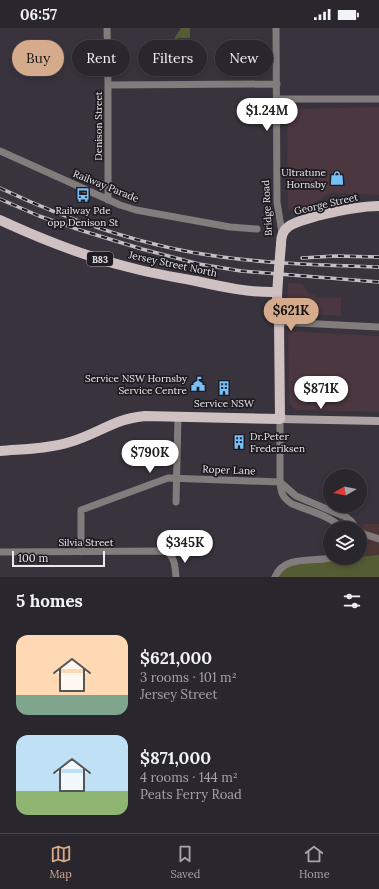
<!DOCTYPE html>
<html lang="en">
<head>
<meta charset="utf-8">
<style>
	body { margin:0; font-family:Lora,serif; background:#322e36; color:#f1f3f6; height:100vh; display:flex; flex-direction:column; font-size:15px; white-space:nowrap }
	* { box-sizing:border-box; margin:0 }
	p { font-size:13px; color:#a5a5aa }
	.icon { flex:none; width:22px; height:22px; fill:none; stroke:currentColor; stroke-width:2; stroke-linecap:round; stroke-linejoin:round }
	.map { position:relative; height:549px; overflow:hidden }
	.details { display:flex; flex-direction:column; background:#2a262e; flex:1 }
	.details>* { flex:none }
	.banner { position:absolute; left:12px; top:12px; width:355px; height:36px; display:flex; gap:8px }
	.needle { width:26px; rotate:260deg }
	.tools { position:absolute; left:323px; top:441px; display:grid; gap:8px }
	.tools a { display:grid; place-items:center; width:44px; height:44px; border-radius:50%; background:#2a262e; box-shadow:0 2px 6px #0003,0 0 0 1px #46434a; font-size:20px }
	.scale { position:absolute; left:12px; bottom:10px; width:93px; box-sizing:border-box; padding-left:4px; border:2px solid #eae7ee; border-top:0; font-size:11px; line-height:14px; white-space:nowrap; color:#eae7ee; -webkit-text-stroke:3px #1e1c21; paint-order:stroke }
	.price { position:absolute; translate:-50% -34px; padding:0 9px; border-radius:14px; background:#fff; color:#222; font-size:13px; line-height:26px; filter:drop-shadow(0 1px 2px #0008) }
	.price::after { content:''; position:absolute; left:50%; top:24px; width:12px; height:9px; margin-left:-6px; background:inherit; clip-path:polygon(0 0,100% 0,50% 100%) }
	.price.selected { background:#d6ab8b; color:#111 }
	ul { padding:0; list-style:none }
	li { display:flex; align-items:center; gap:12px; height:100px; padding:0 16px }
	li span { display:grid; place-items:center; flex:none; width:112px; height:80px; border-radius:12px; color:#555 }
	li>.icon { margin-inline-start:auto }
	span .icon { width:48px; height:48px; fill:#fffc; stroke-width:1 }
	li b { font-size:17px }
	h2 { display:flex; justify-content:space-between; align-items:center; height:48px; padding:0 16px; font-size:17px }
	.pill { padding:0 14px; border-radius:18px; background:#2a262e; box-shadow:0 2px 6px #0003,0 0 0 1px #46434a; font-size:14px; line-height:36px }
	.pill.selected { background:#d6ab8b; color:#111 }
	.status { display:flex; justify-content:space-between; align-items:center; height:28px; padding:0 20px; background:#2a262e; direction:ltr }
	.status svg { height:11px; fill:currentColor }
	.tabs { display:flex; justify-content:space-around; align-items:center; height:56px; border-top:1px solid #46434a; background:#2a262e; font-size:11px; color:#a5a5aa }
	.tabs a { display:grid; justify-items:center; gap:2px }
	.tabs .selected { color:#d6ab8b }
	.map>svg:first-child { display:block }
</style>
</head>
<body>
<div class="status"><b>06:57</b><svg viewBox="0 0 49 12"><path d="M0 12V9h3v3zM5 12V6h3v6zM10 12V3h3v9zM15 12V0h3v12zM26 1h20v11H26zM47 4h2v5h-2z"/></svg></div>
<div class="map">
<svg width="379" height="549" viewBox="0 0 379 549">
	<rect width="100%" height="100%" fill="#38333d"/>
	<path fill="#4a373f" d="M379,79V167L330,165L307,180L292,183L288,181L287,81Z
		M288,255L302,256L310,267H315V269L319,270H341V288L288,285Z
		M288,303L379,308V384L296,382L292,379L289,375Z"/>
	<path fill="#4c3736" d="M363,496H379V549L362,548Z"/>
	<path fill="#535c32" d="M181,0H190V10H178L177,22L164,23L163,12L174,11Z
		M379,527V549H271L278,539L353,530H360V529Z"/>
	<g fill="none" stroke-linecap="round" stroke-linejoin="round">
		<path stroke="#837c7c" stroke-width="7" d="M107,0L108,57V172
			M276,0L277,174L282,205
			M108,57L277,56
			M277,71H379
			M0,123L120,177L136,182L230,199L257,201
			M279,294L379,299
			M280,391V454C281,465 282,469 292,476C305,481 333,489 341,500
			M280,454L296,468L346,489L351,493L356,500
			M176,474L178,389
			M360,504L364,506L379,511
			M0,524L167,523C175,530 175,539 176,549
			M81,524V482L168,450L280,454
			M275,549C284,527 312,534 330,530"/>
		<path stroke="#aea3a4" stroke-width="8" d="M280,391L379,393"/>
		<path stroke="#cfc1c2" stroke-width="10" d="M0,192C41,211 84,228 128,239C150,245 174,249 196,253C223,259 250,265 277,264
			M281,216C281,209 282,203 288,199C295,193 308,191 317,188C337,183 358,178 379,178
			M0,423C23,421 48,421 70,414C88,409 104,399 121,393C129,390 137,389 145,388L280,391L279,294L277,268L278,252"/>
		<defs>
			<path id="rail" d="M0,160C70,193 145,219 222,229C273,236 327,237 379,239
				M0,171L39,188L83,203L142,221L199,236L241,243L379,254
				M302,230L335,228L379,229"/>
		</defs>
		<use href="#rail" stroke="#c2bec6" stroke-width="3.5"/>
		<use href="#rail" stroke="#1e1c21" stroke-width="2" stroke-dasharray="6" stroke-linecap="butt"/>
		<path stroke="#cfc1c2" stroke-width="10" d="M278,252L281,216"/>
	</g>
	<defs>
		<symbol id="shop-bare" viewBox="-9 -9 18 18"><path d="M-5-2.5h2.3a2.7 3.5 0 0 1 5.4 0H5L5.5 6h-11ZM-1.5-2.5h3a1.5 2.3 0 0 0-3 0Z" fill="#76c0f7" stroke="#1e1c21" stroke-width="2.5" paint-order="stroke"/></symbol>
		<symbol id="bus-bare" viewBox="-9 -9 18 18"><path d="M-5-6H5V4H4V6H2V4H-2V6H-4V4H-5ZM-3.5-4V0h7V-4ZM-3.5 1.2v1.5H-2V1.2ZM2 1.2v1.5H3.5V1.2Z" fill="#76c0f7" stroke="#1e1c21" stroke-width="2.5" paint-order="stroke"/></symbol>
		<symbol id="civic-bare" viewBox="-9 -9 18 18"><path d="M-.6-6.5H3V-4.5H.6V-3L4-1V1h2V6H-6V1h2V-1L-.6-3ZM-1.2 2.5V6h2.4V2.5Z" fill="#76c0f7" stroke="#1e1c21" stroke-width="2.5" paint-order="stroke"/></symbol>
		<symbol id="building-bare" viewBox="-9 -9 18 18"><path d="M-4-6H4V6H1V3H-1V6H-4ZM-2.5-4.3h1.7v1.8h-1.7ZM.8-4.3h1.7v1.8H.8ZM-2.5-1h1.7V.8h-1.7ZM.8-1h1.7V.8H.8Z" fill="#76c0f7" stroke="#1e1c21" stroke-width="2.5" paint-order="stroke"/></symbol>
	</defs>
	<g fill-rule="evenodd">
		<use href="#shop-bare" x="327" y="140" width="20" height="20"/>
		<use href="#bus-bare" x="73" y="157" width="20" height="20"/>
		<use href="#civic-bare" x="188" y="346" width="20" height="20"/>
		<use href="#building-bare" x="214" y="350" width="20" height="20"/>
		<use href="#building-bare" x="229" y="404" width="20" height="20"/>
	</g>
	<g text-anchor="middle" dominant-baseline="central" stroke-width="3.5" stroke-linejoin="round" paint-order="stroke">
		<rect fill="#1e1c21" stroke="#adaab0" stroke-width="1" x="87" y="224" width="26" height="14" rx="3"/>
		<g font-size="9" font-weight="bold" fill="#eae7ee">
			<text x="100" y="231">B83</text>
		</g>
		<g font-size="10" fill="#eae7ee" stroke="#1e1c21">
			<text transform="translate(98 98) rotate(-90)">Denison Street</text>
			<text transform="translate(106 158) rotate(22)">Railway Parade</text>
			<text transform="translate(326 176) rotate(-13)">George Street</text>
			<text transform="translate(267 180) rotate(-93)">Bridge Road</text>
			<text transform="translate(173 236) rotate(12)">Jersey Street North</text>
			<text transform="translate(229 442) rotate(2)">Roper Lane</text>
			<text x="86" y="514">Silvia Street</text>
		</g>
		<g font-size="10" fill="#eae7ee" stroke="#1e1c21" text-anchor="end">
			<text x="326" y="144">Ultratune<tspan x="326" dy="12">Hornsby</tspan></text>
			<text x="83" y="182" text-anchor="middle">Railway Pde<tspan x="83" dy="12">opp Denison St</tspan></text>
			<text x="187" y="350">Service NSW Hornsby<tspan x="187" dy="12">Service Centre</tspan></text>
			<text x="224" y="375" text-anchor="middle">Service NSW</text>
			<text x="250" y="408" text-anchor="start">Dr.Peter<tspan x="250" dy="12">Frederiksen</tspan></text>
		</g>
	</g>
</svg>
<div class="tools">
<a><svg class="needle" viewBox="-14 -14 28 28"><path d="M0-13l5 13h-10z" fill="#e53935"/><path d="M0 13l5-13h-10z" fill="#a5a5aa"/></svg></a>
<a><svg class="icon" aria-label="layers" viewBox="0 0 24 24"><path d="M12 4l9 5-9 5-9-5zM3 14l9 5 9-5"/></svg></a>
</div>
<div class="scale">100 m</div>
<b class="price" style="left:267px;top:104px">$1.24M</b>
<b class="price selected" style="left:291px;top:304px">$621K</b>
<b class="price" style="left:321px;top:382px">$871K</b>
<b class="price" style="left:150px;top:446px">$790K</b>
<b class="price" style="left:185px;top:536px">$345K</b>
<div class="banner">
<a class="pill selected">Buy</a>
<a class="pill">Rent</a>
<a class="pill">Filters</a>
<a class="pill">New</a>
</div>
</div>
<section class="details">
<h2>5 homes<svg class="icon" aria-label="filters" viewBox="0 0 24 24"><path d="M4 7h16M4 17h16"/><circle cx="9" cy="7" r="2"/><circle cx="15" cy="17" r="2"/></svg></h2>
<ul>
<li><span style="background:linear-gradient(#ffd9b3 75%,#7fa58c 0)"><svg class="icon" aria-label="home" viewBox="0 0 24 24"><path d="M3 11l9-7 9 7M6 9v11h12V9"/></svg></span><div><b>$621,000</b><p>3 rooms · 101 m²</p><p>Jersey Street</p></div></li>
<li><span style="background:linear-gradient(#bfe0f5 70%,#8fb573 0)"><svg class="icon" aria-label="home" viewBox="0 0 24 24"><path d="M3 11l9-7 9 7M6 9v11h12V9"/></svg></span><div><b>$871,000</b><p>4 rooms · 144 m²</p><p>Peats Ferry Road</p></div></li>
</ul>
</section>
<nav class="tabs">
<a class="selected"><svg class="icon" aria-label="map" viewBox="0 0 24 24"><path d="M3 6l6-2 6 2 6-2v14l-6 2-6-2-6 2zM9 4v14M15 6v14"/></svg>Map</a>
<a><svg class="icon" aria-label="saved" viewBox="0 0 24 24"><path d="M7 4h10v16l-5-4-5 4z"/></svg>Saved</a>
<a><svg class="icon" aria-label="home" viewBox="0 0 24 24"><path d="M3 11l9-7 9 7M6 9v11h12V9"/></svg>Home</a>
</nav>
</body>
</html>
